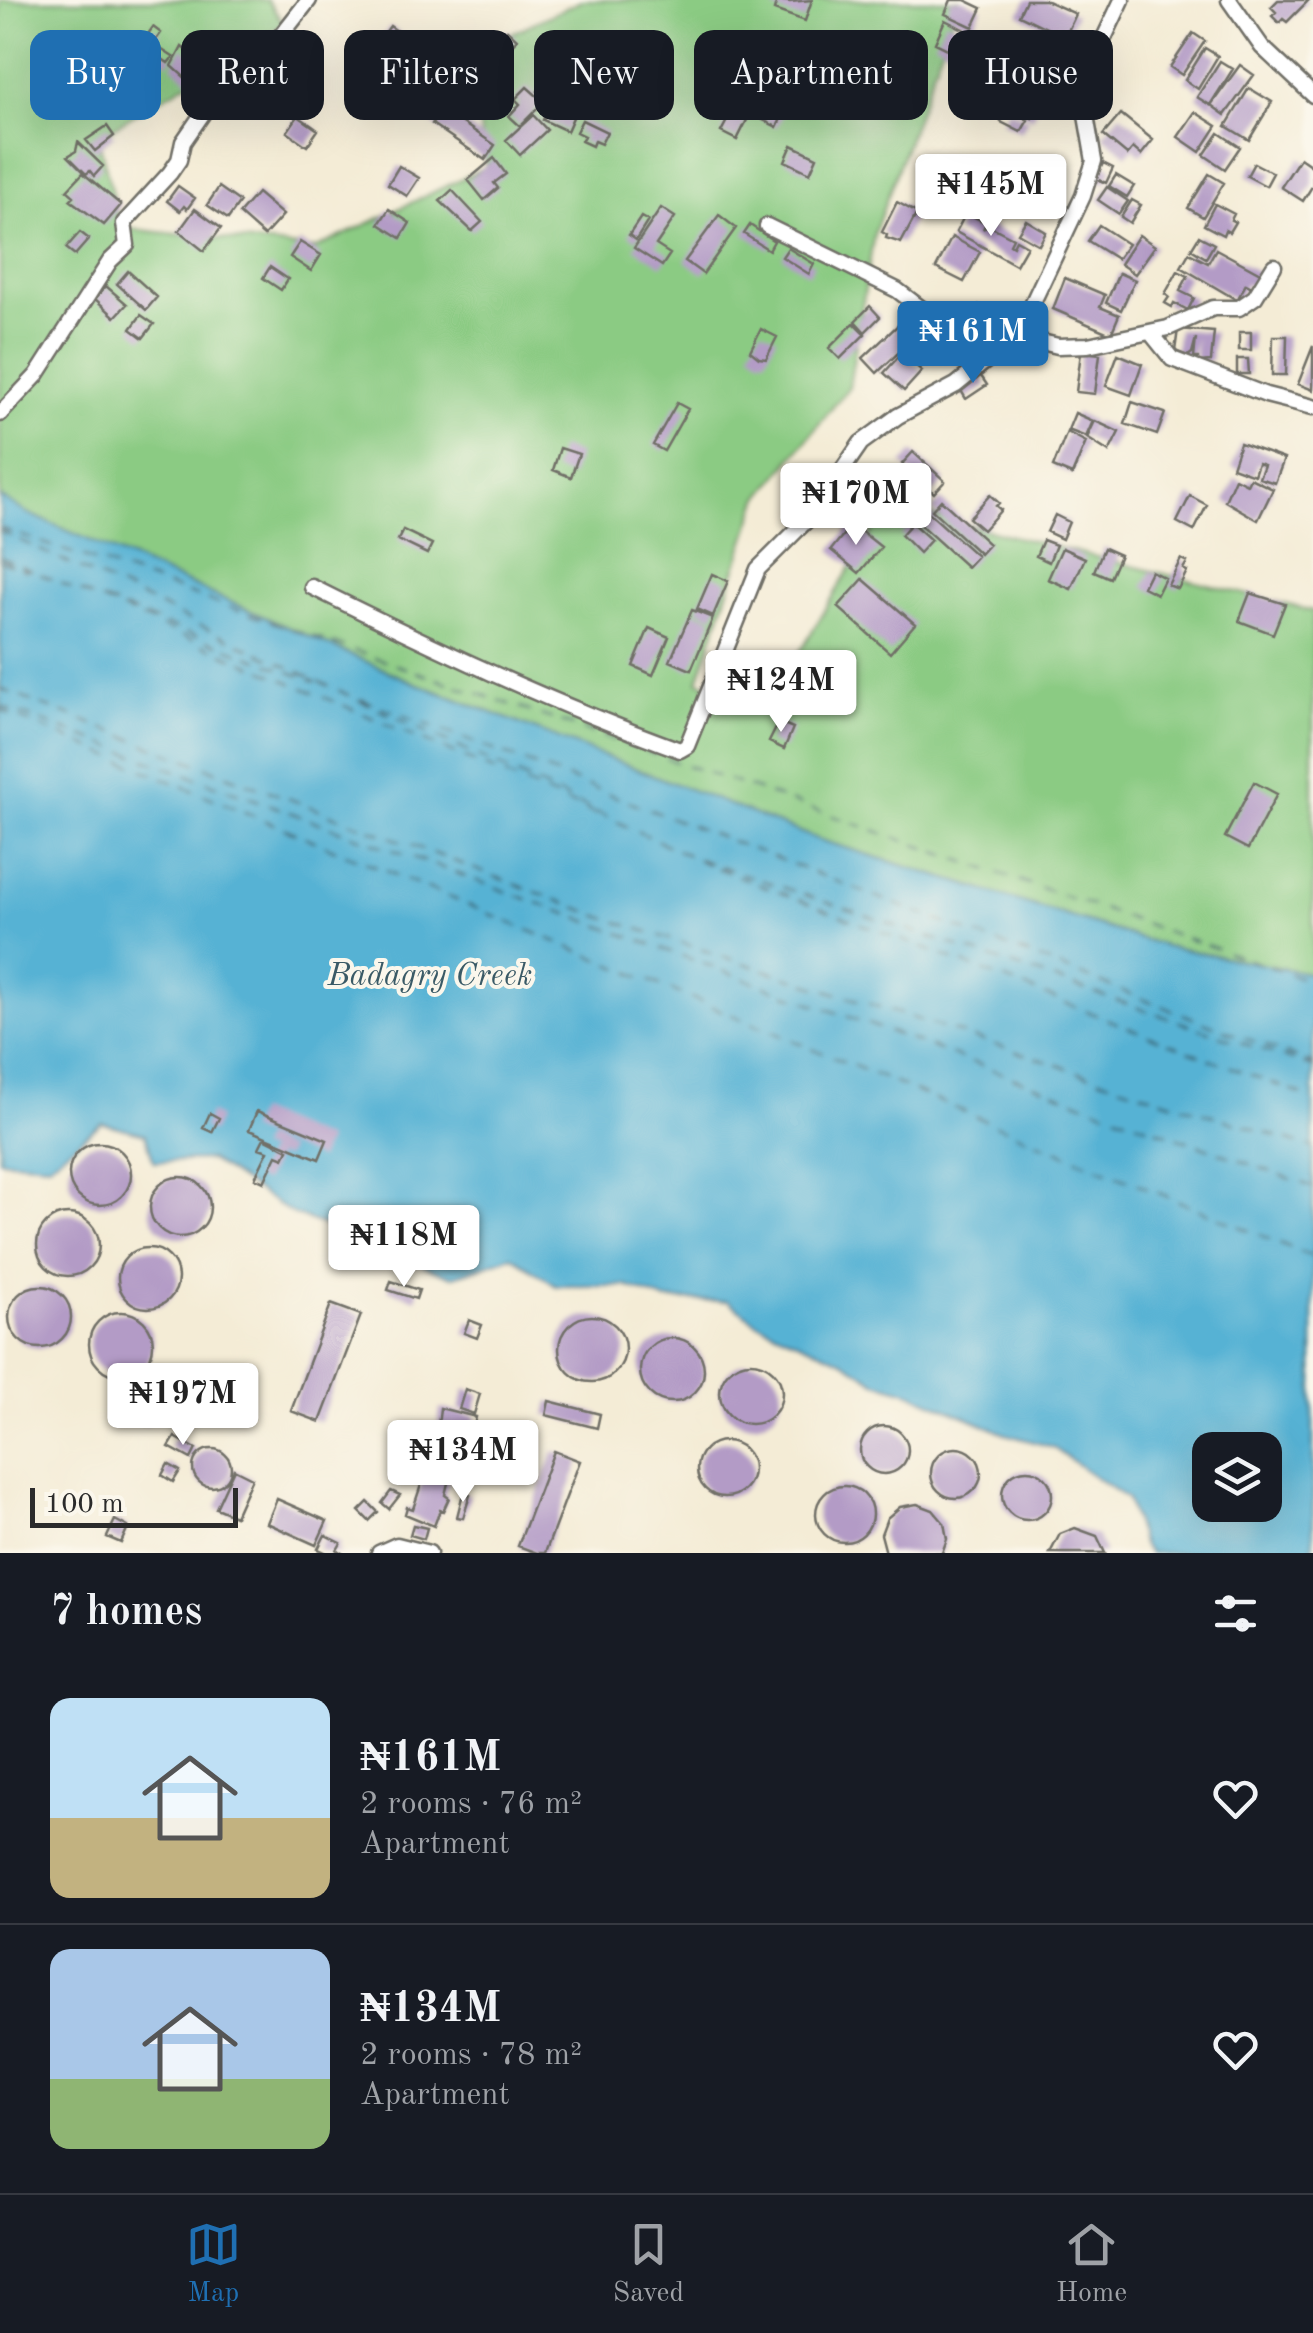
<!DOCTYPE html>
<html lang="en">
<head>
<meta charset="utf-8">
<style>
	body { margin:0; font-family:"Old Standard TT",serif; background:#20242c; color:#f1f3f6; height:100vh; display:flex; flex-direction:column; font-size:38px; white-space:nowrap }
	* { box-sizing:border-box; margin:0 }
	p { font-size:32px; color:#9ea1a6 }
	.icon { flex:none; width:55px; height:55px; fill:none; stroke:currentColor; stroke-width:2; stroke-linecap:round; stroke-linejoin:round }
	.map { position:relative; height:1553px; overflow:hidden }
	.panel { display:flex; flex-direction:column; background:#171b24; flex:1 }
	.panel>* { flex:none }
	.hud { position:absolute; left:30px; top:30px; width:1255px; height:90px; display:flex; gap:20px }
	.fabs { position:absolute; left:1192px; top:1432px; display:grid; gap:20px }
	.fabs a { display:grid; place-items:center; width:90px; height:90px; border-radius:20px; background:#171b24; box-shadow:0 10px 40px #0002; font-size:50px }
	.scale { position:absolute; left:30px; bottom:25px; width:208px; box-sizing:border-box; padding-left:10px; border:5px solid #2b2b2b; border-top:0; font-size:28px; line-height:35px; white-space:nowrap; color:#2b2b2b; -webkit-text-stroke:8px #fbf7ec; paint-order:stroke }
	.price { position:absolute; translate:-50% -85px; padding:0 22px; border-radius:10px; background:#fff; color:#222; font-size:32px; line-height:65px; filter:drop-shadow(0 2px 5px #0008) }
	.price::after { content:''; position:absolute; left:50%; top:60px; width:30px; height:22px; margin-left:-15px; background:inherit; clip-path:polygon(0 0,100% 0,50% 100%) }
	.price.selected { background:#1f6fb2; color:#fff }
	ul { padding:0; list-style:none }
	li { display:flex; align-items:center; gap:30px; height:250px; padding:0 50px }
	li+li { border-top:2px solid #363941 }
	li span { display:grid; place-items:center; flex:none; width:280px; height:200px; border-radius:20px; color:#555 }
	li>.icon { margin-inline-start:auto }
	span .icon { width:120px; height:120px; fill:#fffc; stroke-width:1 }
	li b { font-size:42px }
	h2 { display:flex; justify-content:space-between; align-items:center; height:120px; padding:0 50px; font-size:42px }
	.pill { padding:0 35px; border-radius:20px; background:#171b24; box-shadow:0 10px 40px #0002; font-size:35px; line-height:90px }
	.pill.selected { background:#1f6fb2; color:#fff }
	.dock { display:flex; justify-content:space-around; align-items:center; height:140px; border-top:2px solid #363941; background:#171b24; font-size:28px; color:#9ea1a6 }
	.dock a { display:grid; justify-items:center; gap:5px }
	.dock .selected { color:#1f6fb2 }
	.map>svg:first-child { display:block }
</style>
</head>
<body>
<div class="map">
<svg width="1313" height="1553" viewBox="0 0 1313 1553">
	<rect width="100%" height="100%" fill="#fbf7ec"/>
	<filter id="ink" filterUnits="userSpaceOnUse"><feTurbulence type="fractalNoise" baseFrequency=".01" numOctaves="2"/><feDisplacementMap in="SourceGraphic" scale="20" xChannelSelector="R" yChannelSelector="G"/><feConvolveMatrix kernelMatrix="1 2 1 2 8 2 1 2 1" color-interpolation-filters="sRGB"/></filter>
	<filter id="wash" filterUnits="userSpaceOnUse"><feTurbulence type="fractalNoise" baseFrequency=".0048" numOctaves="4" result="noise"/><feDisplacementMap in="SourceGraphic" scale="40" xChannelSelector="R" yChannelSelector="G"/><feGaussianBlur stdDeviation="2.25" result="paint"/><feColorMatrix in="noise" values="0 0 0 0 0 0 0 0 0 0 0 0 0 0 0 0 0 1.4 0 .05"/><feComposite in="paint" operator="in"/></filter>
	<g filter="url(#wash)">
		<rect width="100%" height="100%" fill="#f4ecd6"/>
		<path fill="#8bcb83" stroke="#5b7b57" stroke-width="2.5" d="M0,0H267L284,24L98,137L121,228L315,249L486,167L469,53L583,0H959L874,234L849,387L759,499L698,681L767,707L888,505L1313,611V974L1165,946L820,840L415,683L27,513L0,497Z"/>
		<path fill="#57b2d4" stroke="#416e80" stroke-width="2.5" fill-rule="evenodd" d="M0,497L27,513L415,683L820,840L1165,946L1313,974V1553H1149L1143,1547L1127,1499L1052,1447L1005,1434L904,1390L876,1382L843,1361L757,1323L728,1301L665,1300L626,1286H556L512,1256L452,1277L291,1213L210,1160L154,1162L145,1134L102,1123L49,1164L0,1160ZM1210,1450H1265V1505H1210Z"/>
		<g fill="none" stroke-linecap="round" stroke-linejoin="round">
			<path stroke="#3a5a66" stroke-width="2.5" stroke-dasharray="12 10" stroke-linecap="butt" d="M0,528L1313,982
				M0,531L709,865L1313,1099
				M0,557L604,818
				M0,561L27,571
				M104,601L316,682
				M0,689L599,916L1313,1148
				M361,699L1313,1064
				M0,706L1313,1187
				M0,710L1313,1257
				M699,859L1313,1067"/>
		</g>
		<g id="blocks">
			<path fill="#b39bc6" d="M777,0L790,2L812,0L805,21L774,10Z
				M951,0H965L982,8L973,27L945,14Z
				M1026,0H1045L1076,14L1065,37L1019,15Z
				M1278,0H1309L1287,22L1283,19L1279,23L1272,16L1276,12L1271,7Z
				M945,20L971,33L960,55L935,43Z
				M390,26L422,49L412,64L379,41Z
				M153,27L161,33L153,44L173,57L168,63L141,44Z
				M507,30L517,39L496,63L486,54Z
				M1193,33L1205,41L1182,75L1170,67Z
				M1040,37L1055,44L1046,65L1030,58Z
				M182,47L216,76L201,92L172,66Z
				M1205,48L1218,56L1198,89L1185,80Z
				M1012,50L1026,59L1018,71L1004,62Z
				M359,51L370,59L362,69L351,62Z
				M566,54L578,63L550,100L538,91Z
				M1220,61L1233,69L1210,105L1197,97Z
				M786,62L804,71L777,127L759,118Z
				M1028,62L1063,84L1051,101L1017,79Z
				M1240,65L1254,75L1225,115L1211,105Z
				M1002,66L1015,73L997,108L984,102Z
				M377,83L390,92L383,101L370,92Z
				M527,87L544,102L520,126L509,116L520,104L515,99Z
				M744,87L761,96L751,117L734,109Z
				M1019,88L1041,99L1032,118L1010,107Z
				M1249,88L1272,102L1249,140L1226,126Z
				M551,103L574,115L567,131L543,120Z
				M442,109L495,145L485,160L432,124Z
				M1008,109L1028,120L1021,132L1001,122Z
				M1195,112L1217,126L1200,152L1178,137Z
				M731,113L747,120L737,140L721,132Z
				M1121,114L1153,140L1141,155L1133,148L1127,155L1103,135Z
				M533,115L547,130L520,155L506,140Z
				M298,116L318,130L307,146L287,132Z
				M582,120L607,132L601,144L594,141L592,146L581,141L584,136L576,132Z
				M107,126L114,136L95,151L86,140Z
				M1219,133L1240,147L1225,169L1204,155Z
				M78,142L103,166L94,176L90,171L86,174L68,156L76,151Z
				M792,145L817,157L810,173L785,161Z
				M494,158L506,174L494,183L498,188L484,200L468,180Z
				M1300,158L1313,167V185L1303,201L1281,187Z
				M1103,163L1113,168L1106,183L1096,179Z
				M1254,163L1273,173L1266,186L1247,176Z
				M399,166L419,178L407,196L388,184Z
				M83,173L121,205L104,225L70,200L74,196L67,190Z
				M1209,174L1224,183L1203,217L1188,208Z
				M1116,175L1134,186L1127,197L1109,186Z
				M178,186L195,198L187,209L184,206L180,211L167,201Z
				M219,187L240,202L228,219L207,205Z
				M1107,187L1128,201L1119,214L1098,200Z
				M452,190L482,222L472,231L440,201Z
				M257,193L283,215L264,236L239,214Z
				M1132,200L1141,205L1130,223L1121,217Z
				M897,202L917,213L901,243L886,238L887,235L882,232Z
				M1215,204L1234,214L1231,220L1235,222L1229,232L1225,230L1223,235L1204,225Z
				M661,208L675,217L656,245L670,254L662,266L634,248Z
				M195,209L221,228L204,251L179,231Z
				M389,209L410,223L401,238L379,224Z
				M966,213L986,223L983,229L988,225L1013,238L1010,244L1013,246L1016,240L1027,246L1016,265L956,232Z
				M719,215L736,228L703,274L685,261Z
				M641,217L648,221L636,240L629,235Z
				M1026,220L1046,232L1039,245L1018,233Z
				M750,225L774,241L769,250L744,234Z
				M1099,225L1128,244L1117,259L1088,241Z
				M80,232L89,239L75,255L66,248Z
				M1139,235L1155,246L1135,274L1120,264Z
				M1199,236L1214,244L1206,258L1191,249Z
				M952,237L980,252L964,282L936,268Z
				M300,242L321,255L311,271L290,257Z
				M788,248L814,264L809,274L782,257Z
				M1216,249L1262,274L1254,288L1246,284L1237,300L1181,267L1189,253L1208,263Z
				M270,267L288,279L281,290L263,278Z
				M128,271L157,297L146,310L117,284Z
				M1178,271L1188,276L1180,291L1194,298L1188,310L1174,303L1172,307L1165,303L1169,297L1165,294Z
				M1119,273L1135,280L1121,310L1106,303Z
				M1065,278L1105,295L1100,307L1119,315L1111,334L1053,309Z
				M106,286L127,304L115,317L95,299Z
				M979,305L995,315L987,327L971,317Z
				M870,306L880,317L865,332L855,321Z
				M141,315L154,324L143,338L131,329Z
				M854,323L865,334L840,359L829,348Z
				M899,324L913,339L877,373L863,358Z
				M761,329L777,337L766,359L759,358L750,351Z
				M1178,329L1214,332L1211,361L1198,362V358H1194L1196,338L1192,353L1188,356L1175,351Z
				M1239,332H1251V350H1239Z
				M1273,336H1287L1286,375H1272Z
				M1313,346V390L1298,384Z
				M1081,352L1100,354L1095,394L1076,392Z
				M902,353L922,371L904,391L884,373Z
				M1118,354L1142,364L1131,395L1106,386Z
				M1237,359H1248L1249,374H1237Z
				M979,373L987,385L966,399L959,387Z
				M1132,402L1165,413L1157,435L1125,424Z
				M677,403L688,409L664,451L653,445Z
				M1075,413L1093,421L1086,437L1068,430Z
				M1095,421L1119,432L1109,452L1087,438Z
				M1067,432L1086,442L1072,475L1053,467Z
				M1240,443L1284,459L1275,483L1259,478L1264,465L1258,463L1254,475L1232,467Z
				M560,448L579,454L571,477L553,470Z
				M913,452L945,481L934,493L902,464Z
				M1235,478L1247,484L1250,478L1273,489L1258,520L1225,501Z
				M990,495L999,503L996,506L1001,510L983,530L969,518Z
				M1190,496L1207,505L1194,531L1177,522Z
				M941,500L989,544L980,554L932,510Z
				M927,511L977,556L967,567L917,522Z
				M1055,515L1069,522L1062,539L1047,532Z
				M912,523L931,540L919,553L901,535Z
				M852,524L881,547L859,573L831,550Z
				M403,530L432,544L427,554L398,540Z
				M1043,540L1056,545L1049,562L1036,556Z
				M1062,548L1085,558L1071,589L1048,579Z
				M1104,548L1120,555L1110,578L1094,571Z
				M1181,559L1187,562L1183,569L1187,571L1178,589L1168,585Z
				M1151,571L1165,578L1157,594L1143,587Z
				M712,574L728,581L713,616L697,609Z
				M863,579L915,624L890,653L838,607Z
				M1250,593L1285,604L1273,634L1239,621Z
				M692,610L713,618L691,670L670,661Z
				M649,628L669,637L653,675L633,666Z
				M732,650L762,664L748,695L726,689L727,686L718,682Z
				M779,722L793,728L784,749L769,742Z
				M1254,782L1277,794L1248,849L1225,837Z
				M257,1111L327,1140L319,1159L249,1130Z
				M210,1113L219,1118L212,1132L203,1128Z
				M264,1138L288,1150L284,1158L277,1155L264,1182L255,1178L268,1151L259,1148Z
				M69 1174a31 31 0 1 1 62 0a31 31 0 1 1-62 0Z
				M150 1207a30 30 0 1 1 60 0a30 30 0 1 1-60 0Z
				M37 1245a31 31 0 1 1 62 0a31 31 0 1 1-62 0Z
				M118 1278a30 30 0 1 1 60 0a30 30 0 1 1-60 0Z
				M391,1281L419,1290L416,1299L388,1290Z
				M9 1317a31 31 0 1 1 62 0a31 31 0 1 1-62 0Z
				M331,1304L361,1315L320,1422L291,1411Z
				M89 1344a32 32 0 1 1 64 0a32 32 0 1 1-64 0Z
				M559 1349a33 33 0 1 1 66 0a33 33 0 1 1-66 0Z
				M469,1320L482,1325L477,1338L464,1333Z
				M640 1370a32 32 0 1 1 64 0a32 32 0 1 1-64 0Z
				M720 1393a31 31 0 1 1 62 0a31 31 0 1 1-62 0Z
				M158,1364L172,1367L147,1426L136,1421Z
				M465,1389L480,1394L474,1414L459,1409Z
				M549,1401L600,1414L597,1428L546,1415Z
				M440,1408L476,1417L472,1434L438,1426Z
				M860 1450a24 24 0 1 1 48 0a24 24 0 1 1-48 0Z
				M436,1434L443,1437L437,1460L429,1458Z
				M175,1437L196,1449L191,1459L169,1447Z
				M697 1469a28 28 0 1 1 56 0a28 28 0 1 1-56 0Z
				M931 1473a25 25 0 1 1 50 0a25 25 0 1 1-50 0Z
				M193 1468a19 19 0 1 1 38 0a19 19 0 1 1-38 0Z
				M554,1451L580,1461L545,1553H537L518,1546Z
				M168,1464L180,1471L173,1482L162,1475Z
				M427,1467L450,1475L445,1495L449,1498L443,1511L440,1510L434,1526L405,1514L407,1507L413,1509Z
				M234,1469L252,1478L235,1516L216,1508Z
				M1002 1495a25 25 0 1 1 50 0a25 25 0 1 1-50 0Z
				M816 1514a28 28 0 1 1 56 0a28 28 0 1 1-56 0Z
				M391,1491L400,1495L389,1509L382,1503Z
				M463,1493L470,1495L463,1518L457,1517Z
				M277,1499L327,1521L316,1545L267,1523Z
				M368,1502L378,1512L369,1521L359,1511Z
				M917,1504L933,1510L944,1523L947,1539L942,1553H886L881,1534L887,1518L900,1507Z
				M115,1520L128,1527L121,1543L107,1537Z
				M413,1525L427,1528L424,1539L410,1535Z
				M1075,1528L1097,1536L1105,1553H1050L1060,1534Z
				M325,1535L341,1543L337,1550L342,1553H327L318,1549Z"/>
		</g>
	</g>
	<g filter="url(#ink)">
		<use href="#blocks" fill-opacity="0" stroke="#716f67" stroke-width="2.5"/>
		<g fill="none" stroke-linecap="round" stroke-linejoin="round">
			<defs>
				<path id="minor" d="M1229,0L1262,47L1313,95
					M767,226L897,290L988,359
					M1151,333L1172,359L1266,395L1313,407
					M1017,336L1058,346L1088,345L1168,328L1213,308H1239L1255,297L1274,266
					M0,414L37,375L110,261L127,245L124,223L170,173L179,160L183,142L212,100L237,74L264,57L309,0
					M312,587C432,647 553,704 680,750L687,746L758,569L810,517L861,443L898,416L956,385L1017,336L1083,196L1094,161L1081,87L1122,0
					M379,1553L397,1545L429,1553"/>
			</defs>
			<use href="#minor" stroke="#716f67" stroke-width="19"/>
			<use href="#minor" stroke="#fff" stroke-width="14"/>
		</g>
	</g>
	<g text-anchor="middle" dominant-baseline="central" stroke-width="8" stroke-linejoin="round" paint-order="stroke">
		<g font-size="32" font-style="italic" fill="#3a5a66" stroke="#fbf7ec">
			<text x="430" y="977">Badagry Creek</text>
		</g>
	</g>
</svg>
<div class="fabs">
<a><svg class="icon" aria-label="layers" viewBox="0 0 24 24"><path d="M12 4l9 5-9 5-9-5zM3 14l9 5 9-5"/></svg></a>
</div>
<div class="scale">100 m</div>
<b class="price" style="left:991px;top:239px">₦145M</b>
<b class="price selected" style="left:973px;top:386px">₦161M</b>
<b class="price" style="left:856px;top:548px">₦170M</b>
<b class="price" style="left:781px;top:735px">₦124M</b>
<b class="price" style="left:404px;top:1290px">₦118M</b>
<b class="price" style="left:183px;top:1448px">₦197M</b>
<b class="price" style="left:463px;top:1505px">₦134M</b>
<div class="hud">
<a class="pill selected">Buy</a>
<a class="pill">Rent</a>
<a class="pill">Filters</a>
<a class="pill">New</a>
<a class="pill">Apartment</a>
<a class="pill">House</a>
</div>
</div>
<section class="panel">
<h2>7 homes<svg class="icon" aria-label="filters" viewBox="0 0 24 24"><path d="M4 7h16M4 17h16"/><circle cx="9" cy="7" r="2"/><circle cx="15" cy="17" r="2"/></svg></h2>
<ul>
<li><span style="background:linear-gradient(#bfe0f5 60%,#c2b280 0)"><svg class="icon" aria-label="home" viewBox="0 0 24 24"><path d="M3 11l9-7 9 7M6 9v11h12V9"/></svg></span><div><b>₦161M</b><p>2 rooms · 76 m²</p><p>Apartment</p></div><svg class="icon" aria-label="heart" viewBox="0 0 24 24"><path d="M12 20l-8-8c-3-5 5-10 8-4 3-6 11-1 8 4z"/></svg></li>
<li><span style="background:linear-gradient(#a9c7e8 65%,#8fb573 0)"><svg class="icon" aria-label="home" viewBox="0 0 24 24"><path d="M3 11l9-7 9 7M6 9v11h12V9"/></svg></span><div><b>₦134M</b><p>2 rooms · 78 m²</p><p>Apartment</p></div><svg class="icon" aria-label="heart" viewBox="0 0 24 24"><path d="M12 20l-8-8c-3-5 5-10 8-4 3-6 11-1 8 4z"/></svg></li>
</ul>
</section>
<nav class="dock">
<a class="selected"><svg class="icon" aria-label="map" viewBox="0 0 24 24"><path d="M3 6l6-2 6 2 6-2v14l-6 2-6-2-6 2zM9 4v14M15 6v14"/></svg>Map</a>
<a><svg class="icon" aria-label="saved" viewBox="0 0 24 24"><path d="M7 4h10v16l-5-4-5 4z"/></svg>Saved</a>
<a><svg class="icon" aria-label="home" viewBox="0 0 24 24"><path d="M3 11l9-7 9 7M6 9v11h12V9"/></svg>Home</a>
</nav>
</body>
</html>
